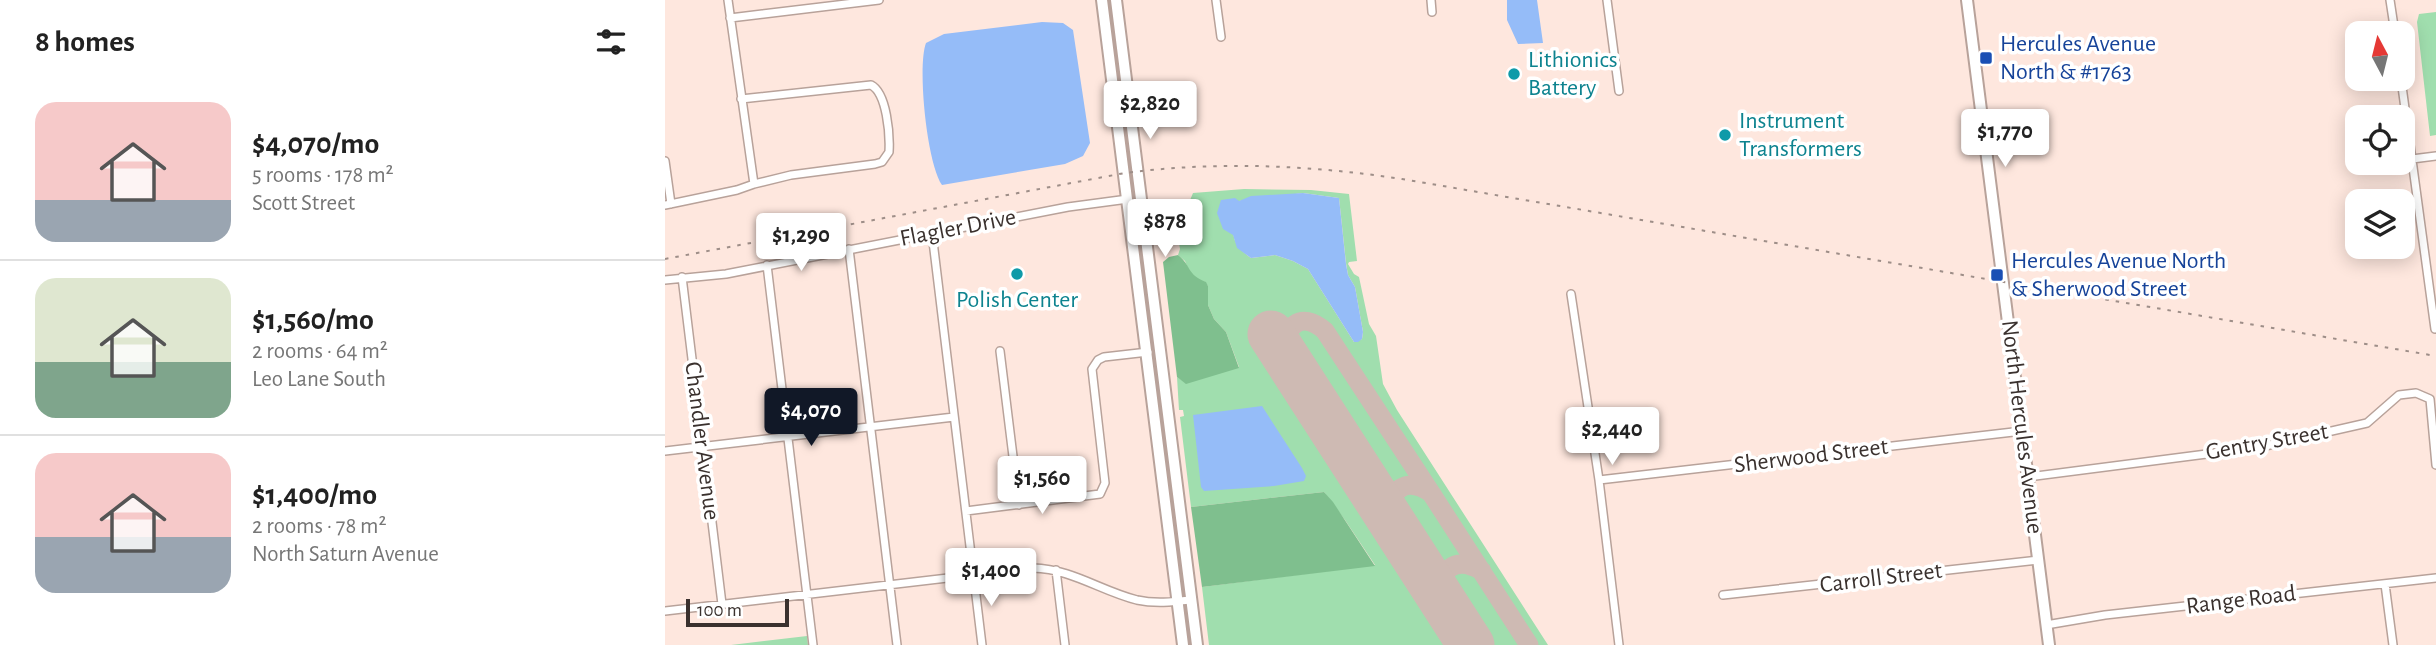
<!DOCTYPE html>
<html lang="en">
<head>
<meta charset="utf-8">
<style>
	body { margin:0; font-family:"Alegreya Sans",sans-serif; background:#f6f6f6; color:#222; height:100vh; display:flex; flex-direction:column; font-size:26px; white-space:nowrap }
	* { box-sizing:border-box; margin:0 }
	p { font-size:23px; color:#767676 }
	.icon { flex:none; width:38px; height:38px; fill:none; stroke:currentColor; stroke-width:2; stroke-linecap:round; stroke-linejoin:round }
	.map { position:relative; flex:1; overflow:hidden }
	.panel { display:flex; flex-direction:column; background:#fff; width:665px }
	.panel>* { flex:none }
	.needle { width:46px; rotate:353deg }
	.buttons { position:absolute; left:1680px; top:21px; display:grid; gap:14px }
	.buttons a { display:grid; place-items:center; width:70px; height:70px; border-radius:14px; background:#fff; box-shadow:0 4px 18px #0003; font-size:35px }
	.scale { position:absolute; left:21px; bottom:18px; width:103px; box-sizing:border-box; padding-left:7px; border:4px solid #3a312e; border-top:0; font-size:19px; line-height:24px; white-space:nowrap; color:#3a312e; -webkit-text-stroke:5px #fff; paint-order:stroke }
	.price { position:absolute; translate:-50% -60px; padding:0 16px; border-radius:7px; background:#fff; color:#222; font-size:23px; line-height:46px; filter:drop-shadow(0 2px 4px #0008) }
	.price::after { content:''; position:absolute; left:50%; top:42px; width:21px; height:16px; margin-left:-10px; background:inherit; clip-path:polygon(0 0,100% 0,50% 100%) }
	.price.selected { background:#111827; color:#fff }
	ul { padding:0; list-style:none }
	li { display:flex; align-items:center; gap:21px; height:175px; padding:0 35px }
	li+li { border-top:2px solid #e0e0e0 }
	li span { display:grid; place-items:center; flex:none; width:196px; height:140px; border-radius:21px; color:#555 }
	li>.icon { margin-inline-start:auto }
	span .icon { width:84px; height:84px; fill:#fffc; stroke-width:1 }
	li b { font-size:30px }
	h2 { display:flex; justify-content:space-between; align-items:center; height:84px; padding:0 35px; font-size:30px }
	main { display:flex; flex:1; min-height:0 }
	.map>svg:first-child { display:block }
</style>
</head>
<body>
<main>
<section class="panel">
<h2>8 homes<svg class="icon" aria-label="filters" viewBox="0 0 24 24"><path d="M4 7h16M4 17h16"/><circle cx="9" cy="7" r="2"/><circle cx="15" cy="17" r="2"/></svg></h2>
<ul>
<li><span style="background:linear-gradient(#f6c9c9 70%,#9aa5b1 0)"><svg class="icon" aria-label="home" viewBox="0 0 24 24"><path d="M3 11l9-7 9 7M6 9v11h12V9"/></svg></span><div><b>$4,070/mo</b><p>5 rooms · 178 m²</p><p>Scott Street</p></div></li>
<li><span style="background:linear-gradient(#dfe7d0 60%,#7fa58c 0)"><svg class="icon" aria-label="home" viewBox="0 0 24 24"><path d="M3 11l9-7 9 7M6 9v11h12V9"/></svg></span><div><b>$1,560/mo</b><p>2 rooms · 64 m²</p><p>Leo Lane South</p></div></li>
<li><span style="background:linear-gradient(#f6c9c9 60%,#9aa5b1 0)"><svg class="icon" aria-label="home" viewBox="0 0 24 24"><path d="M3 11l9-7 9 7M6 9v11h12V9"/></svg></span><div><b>$1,400/mo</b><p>2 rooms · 78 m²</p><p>North Saturn Avenue</p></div></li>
</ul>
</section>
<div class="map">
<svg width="1771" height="645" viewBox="0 0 1771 645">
	<rect width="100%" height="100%" fill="#fee7de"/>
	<path fill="#a0deae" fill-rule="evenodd" d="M1771,12V135L1765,136L1752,22L1754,14Z
		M579,189L646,190L684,194L692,261L684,262L683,264L689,274L694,277L704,324L711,336L718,384L732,410L883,645H869L662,326C638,306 616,325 595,340L792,645H544L537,587L710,565L680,520L659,492L526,507L515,417L519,416L518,410H514L512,377L521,383L574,367L561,332L549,319L543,305V286L540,282L531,279L524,271L520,261L513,255L515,249L510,220L523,205L528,193ZM638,193L674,198L681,263L683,275L690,287L698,332L697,339L689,342L643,269L628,261L610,255L586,258C560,240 569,228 574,201Z
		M641,326L655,333L749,478L731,481L720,489L626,343L627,333Z
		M750,491L762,497L801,556L787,557L770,567L733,508C732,497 739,493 750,491Z
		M802,569L812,574L858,645H820L786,592L785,585L789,575Z
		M142,636L143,645H66Z"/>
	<path fill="#7fbf8e" d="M513,255C527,266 521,274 541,282L543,286V305L549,319L561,332L574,368L521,384L512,377L498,262L504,257Z
		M659,492L668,502L710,566L537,587L526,507Z"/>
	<path fill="#95bcf8" d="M842,0H872L878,43L853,44L842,20Z
		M377,22L398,23L408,30L425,143L418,156L400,164L277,185C262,164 252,67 261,43L279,34Z
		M638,193L674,198L681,264L683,275L690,287L698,332L697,339L693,342H689L643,269L628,261L610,255L586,258L572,248L568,235L558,229L552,213L556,200L570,198L574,201L586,196Z
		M597,406L637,468L641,476L639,481L609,486L539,491L536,487L528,415Z"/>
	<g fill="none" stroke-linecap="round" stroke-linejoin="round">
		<path stroke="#cebab3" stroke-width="19" d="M620,356C618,327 635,309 660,331L766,493
			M724,517C724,489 741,476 766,493L864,645
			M776,599C773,569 790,555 817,571"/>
		<path stroke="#cebab3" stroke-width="47" d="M606,334L806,645"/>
		<defs>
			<path id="street" d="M63,0L89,184
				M551,0L556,37
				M766,0L767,12
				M942,0L954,91
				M1725,0L1730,33
				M65,18L214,0
				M1736,79L1770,329
				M1747,159L1771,156
				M0,161L6,204
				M0,205L72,190L89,184L126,175L210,164L217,162L224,152C225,135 222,93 206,85L76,99
				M267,233L317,645
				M184,249L232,645
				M102,265L148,645
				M17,277L57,604
				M0,280L61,274L403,207L463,199
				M906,294L934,480L954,645
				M335,351L354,505
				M0,451L289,417
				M1363,477L1596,447L1702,423L1734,395L1751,393L1765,399L1771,465
				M934,480L1357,431
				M301,511L435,494L440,483L427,369L433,360L439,357L483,352
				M391,570L400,645
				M1720,584L1728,645
				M1058,595L1373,560
				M0,611L368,568C407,569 436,591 472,600C490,604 508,602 527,600
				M1381,625L1440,615L1771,578"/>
			<path id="secondary" d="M437,0L518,645
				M451,0L532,645
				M1302,0L1384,645"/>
		</defs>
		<use href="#street" stroke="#b8a29a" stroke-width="10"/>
		<use href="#secondary" stroke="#b8a29a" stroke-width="14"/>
		<use href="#street" stroke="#fff" stroke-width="7"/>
		<use href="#secondary" stroke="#fff" stroke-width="10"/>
		<path stroke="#9e8e88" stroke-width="2" stroke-dasharray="3.5 7" stroke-linecap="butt" d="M0,259L460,173C553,161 645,165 737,179L1771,356"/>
	</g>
	<g fill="#1a4fb4" stroke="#fff" stroke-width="2.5">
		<rect x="1314" y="51" width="14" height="14" rx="3.5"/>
		<rect x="1325" y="268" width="14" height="14" rx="3.5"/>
	</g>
	<g fill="#0f9aa8" stroke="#fff" stroke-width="2.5">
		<circle cx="849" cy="74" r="7"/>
		<circle cx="1060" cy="135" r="7"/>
		<circle cx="352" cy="274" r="7"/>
	</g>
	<g text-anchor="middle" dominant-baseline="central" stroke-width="7" stroke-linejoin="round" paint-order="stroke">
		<g font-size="24" fill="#164399" stroke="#fff" text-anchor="start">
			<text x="1335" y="44">Hercules Avenue<tspan x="1335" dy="28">North &amp; #1763</tspan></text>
			<text x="1346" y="261">Hercules Avenue North<tspan x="1346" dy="28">&amp; Sherwood Street</tspan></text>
		</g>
		<g font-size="24" fill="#0d838f" stroke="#fff" text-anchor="start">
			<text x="863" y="60">Lithionics<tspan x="863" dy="28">Battery</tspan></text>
			<text x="1074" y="121">Instrument<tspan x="1074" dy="28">Transformers</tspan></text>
			<text x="352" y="300" text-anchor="middle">Polish Center</text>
		</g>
		<g font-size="24" fill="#3a312e" stroke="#fff">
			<text transform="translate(293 228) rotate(-11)">Flagler Drive</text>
			<text transform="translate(1357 427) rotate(83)">North Hercules Avenue</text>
			<text transform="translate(37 441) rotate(83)">Chandler Avenue</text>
			<text transform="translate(1602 442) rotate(-10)">Gentry Street</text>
			<text transform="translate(1146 456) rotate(-7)">Sherwood Street</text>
			<text transform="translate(1216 578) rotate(-7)">Carroll Street</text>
			<text transform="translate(1576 600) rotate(-7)">Range Road</text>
		</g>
	</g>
</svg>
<div class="buttons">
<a><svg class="needle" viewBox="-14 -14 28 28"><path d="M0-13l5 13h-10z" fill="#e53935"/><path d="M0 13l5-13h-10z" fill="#767676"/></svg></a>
<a><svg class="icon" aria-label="locate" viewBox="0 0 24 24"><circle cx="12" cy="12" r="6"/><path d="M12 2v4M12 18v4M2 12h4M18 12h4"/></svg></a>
<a><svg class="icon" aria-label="layers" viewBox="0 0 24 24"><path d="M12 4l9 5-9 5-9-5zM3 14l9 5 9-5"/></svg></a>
</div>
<div class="scale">100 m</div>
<b class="price" style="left:485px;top:141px">$2,820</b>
<b class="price" style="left:1340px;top:169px">$1,770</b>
<b class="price" style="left:500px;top:259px">$878</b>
<b class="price" style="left:136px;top:273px">$1,290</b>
<b class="price selected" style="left:146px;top:448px">$4,070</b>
<b class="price" style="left:947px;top:467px">$2,440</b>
<b class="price" style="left:377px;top:516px">$1,560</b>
<b class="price" style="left:326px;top:608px">$1,400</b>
</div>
</main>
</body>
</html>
